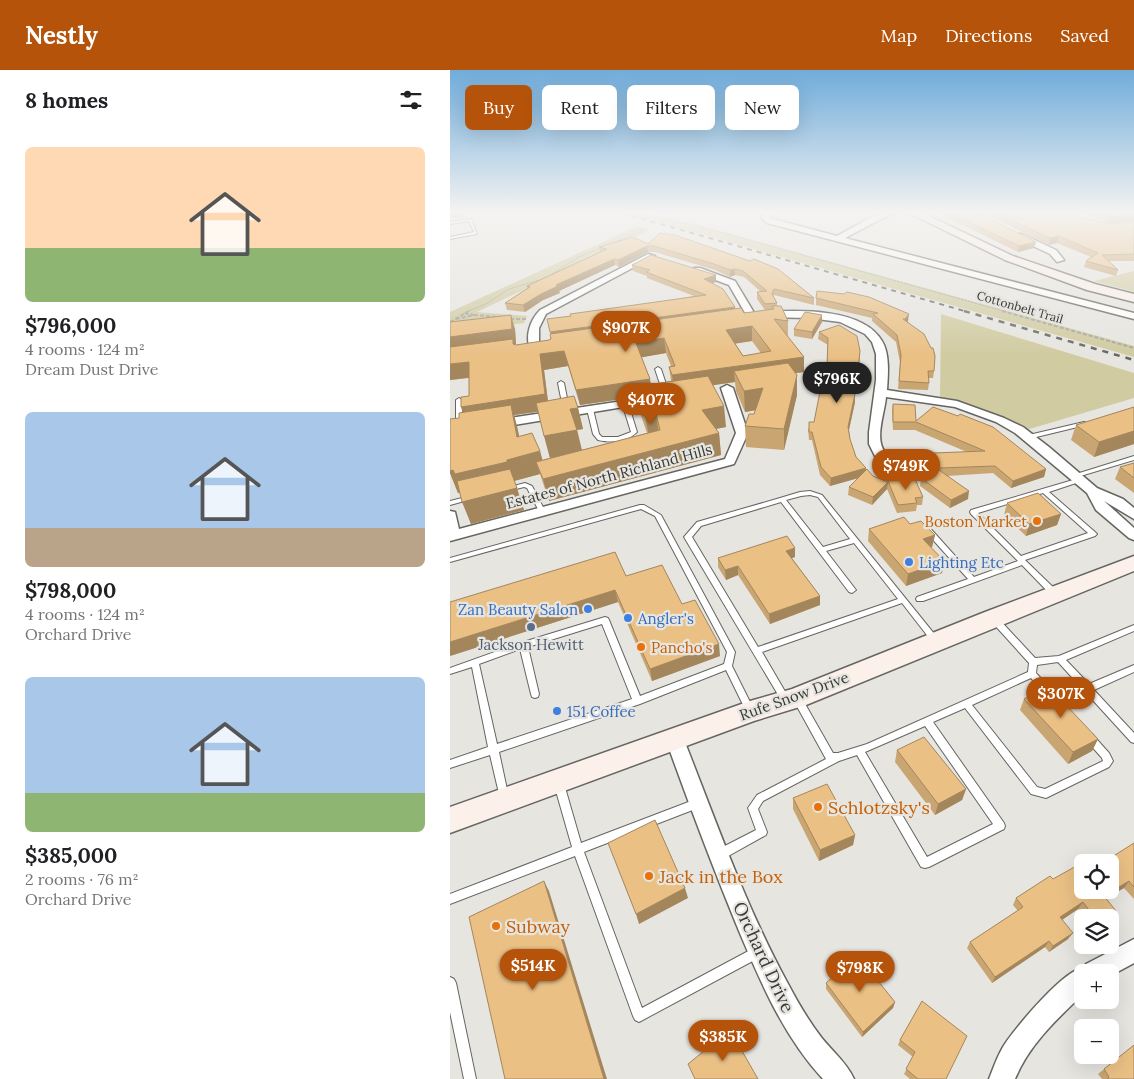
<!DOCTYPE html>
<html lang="en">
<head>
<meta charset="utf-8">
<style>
	body { margin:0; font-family:Lora,serif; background:#f6f6f6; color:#202124; height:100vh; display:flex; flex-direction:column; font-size:19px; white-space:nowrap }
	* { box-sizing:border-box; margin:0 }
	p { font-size:16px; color:#757577 }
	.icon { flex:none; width:28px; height:28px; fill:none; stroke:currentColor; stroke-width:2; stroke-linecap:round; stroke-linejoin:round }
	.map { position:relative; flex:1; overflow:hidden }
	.sheet { display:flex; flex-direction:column; background:#fff; width:450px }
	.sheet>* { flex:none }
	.top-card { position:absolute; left:15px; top:15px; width:475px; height:45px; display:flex; gap:10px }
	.tools { position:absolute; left:624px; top:784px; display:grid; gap:10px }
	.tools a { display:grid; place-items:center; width:45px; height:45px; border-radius:8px; background:#fff; box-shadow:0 5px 20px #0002; font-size:25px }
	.price { position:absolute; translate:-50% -42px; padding:0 11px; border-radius:18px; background:#b45309; color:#fff; font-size:16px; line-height:32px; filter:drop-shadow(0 1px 2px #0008) }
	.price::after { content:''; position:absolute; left:50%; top:30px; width:15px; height:11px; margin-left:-8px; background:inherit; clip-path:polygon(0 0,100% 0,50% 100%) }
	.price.active { background:#222; color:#fff }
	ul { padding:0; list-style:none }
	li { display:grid; align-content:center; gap:10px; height:265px; padding:0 25px }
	li span { display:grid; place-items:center; height:155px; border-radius:8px; color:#555 }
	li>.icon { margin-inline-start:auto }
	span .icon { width:90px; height:90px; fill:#fffc; stroke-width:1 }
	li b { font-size:21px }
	h2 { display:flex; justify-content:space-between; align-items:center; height:60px; padding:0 25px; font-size:21px }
	.pill { padding:0 18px; border-radius:8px; background:#fff; box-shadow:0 5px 20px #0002; font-size:18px; line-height:45px }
	.pill.active { background:#b45309; color:#fff }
	header { display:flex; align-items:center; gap:30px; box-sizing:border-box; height:70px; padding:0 25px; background:#b45309; color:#fff }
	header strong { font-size:24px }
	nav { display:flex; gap:28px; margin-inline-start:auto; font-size:18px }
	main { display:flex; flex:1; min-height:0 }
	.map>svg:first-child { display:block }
</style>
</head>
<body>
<header>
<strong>Nestly</strong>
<nav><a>Map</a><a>Directions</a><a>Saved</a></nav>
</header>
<main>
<section class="sheet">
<h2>8 homes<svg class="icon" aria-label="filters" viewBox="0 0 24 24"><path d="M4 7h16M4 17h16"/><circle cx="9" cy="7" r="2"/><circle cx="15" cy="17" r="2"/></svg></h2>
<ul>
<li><span style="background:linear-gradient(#ffd9b3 65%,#8fb573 0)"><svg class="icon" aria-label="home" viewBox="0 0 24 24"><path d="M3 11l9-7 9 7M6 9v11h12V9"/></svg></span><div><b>$796,000</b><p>4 rooms · 124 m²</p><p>Dream Dust Drive</p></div></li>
<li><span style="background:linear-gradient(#a9c7e8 75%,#b9a48a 0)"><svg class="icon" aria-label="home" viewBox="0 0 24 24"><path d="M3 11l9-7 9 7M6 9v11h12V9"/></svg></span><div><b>$798,000</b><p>4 rooms · 124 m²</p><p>Orchard Drive</p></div></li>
<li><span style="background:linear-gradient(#a9c7e8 75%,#8fb573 0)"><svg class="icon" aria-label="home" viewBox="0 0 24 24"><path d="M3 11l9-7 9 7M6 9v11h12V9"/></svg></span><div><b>$385,000</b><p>2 rooms · 76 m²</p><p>Orchard Drive</p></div></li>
</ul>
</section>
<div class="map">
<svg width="684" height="1009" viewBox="0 0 684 1009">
	<rect width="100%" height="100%" fill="#e6e5e0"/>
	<path fill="#d1cba1" d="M177,143C200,143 222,151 245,154L684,276V287Z
		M188,156L200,160L27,242L77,246L74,253L0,263V242Z
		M684,201V222L644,211Z
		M491,244L684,303V328L576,360C549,344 521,334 490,327Z"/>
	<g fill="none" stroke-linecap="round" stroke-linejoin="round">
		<defs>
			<path id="lane" d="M20,149L22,150L27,164L0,169V167L24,162L19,151L0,154V152Z
				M208,297L211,299L218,320L217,321L215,322L212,320L205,299Z
				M111,311L114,313L119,338L116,340L113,338L108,313Z
				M9,328L12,330V353L9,355L6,353V330Z
				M175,331L178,333L187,362C177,372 162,373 148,370L143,364L137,339L138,338L140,337L143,339L149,364L152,367H168L181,362L172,333Z
				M634,352L636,353V355L578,369L575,367L583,364Z
				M684,386V390L627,407L625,408L622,406L623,405Z
				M630,408L633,410L632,411L599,422L645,462L647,464L645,466L575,490L608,522L609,524L608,526H602L572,495L473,531H467L466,529L467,527L518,509L476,462L474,460L476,458H480L524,507L568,491L521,444L520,442L521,440ZM593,423L638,463L571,486L528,443Z
				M75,413L82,416L95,441L94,443H90L77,418L74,417L58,421L55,419L56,418Z
				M360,421L372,425L490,571L489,573H483L452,533L312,582L340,630L339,633L336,634L333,633L234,467L247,452L330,428L350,422ZM360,425L368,427L400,469L373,477L336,430L351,426ZM331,432L399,522L402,523L406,520L376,481L404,473L448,529L308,577L242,467L251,456Z
				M20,426L22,427L23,428L22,429L0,435V431Z
				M190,435H194L211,445L285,582L282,596L304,640L303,643L300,644L297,643L276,600L190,634L49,682L59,729L57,732L54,734L51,732L40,685L0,698V690L38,677L22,597L0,604V598L70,573L155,547L158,548L159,550L190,626L274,594L277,582L205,446L191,439L0,492V488ZM152,554L182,629L47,674L29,594L70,579L81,624L82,627L85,628L88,627L89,624L78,577Z
				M543,545L546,546L585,588L609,586L684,555V561L616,590L639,614L684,595V602L644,620L684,663V673L681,672L608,592L587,595L586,603L604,622L605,625L604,628L601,629L598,628L581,608L522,635L587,717L595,719L653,691L652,688L636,670L634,667L636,664L639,663L642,664L659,683L663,691L659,697L596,728L581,724L515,638L483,652L554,753L555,756L554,759L479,797L475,798L471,797L407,685L389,691L313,731L308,739L317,762L316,765L273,789L269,790L265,789L264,785L265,781L306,760L298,738L307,725L376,689L344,631L343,628L344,625L347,624L350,625L383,683H388L417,674L578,602L579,593L540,550L539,548L540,546ZM475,656L543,754L477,787L415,682Z
				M109,710L112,711L114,714L131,773L249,728L253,730L254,733L253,736L134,782L192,938L304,878L308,876L312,878L314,882L312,886L189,952L185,950L183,946L125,786L0,834V824L122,777L104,714L106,711Z
				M0,907L4,909L6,913L26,1009H14L0,942Z"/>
			<path id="street" d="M314,143H321L319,147L323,149L387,166L427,144L445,143L433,148L395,168L684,243V249L317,153L311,147Z
				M566,164H572L606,180L614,190L607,192L600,184L566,168Z
				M198,184L205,186L96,244L89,258V277L84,280L80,279C75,266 80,250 90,240Z
				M244,198H250L285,211L306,246L304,248H298L279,215L244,202Z
				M316,242C349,240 413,238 432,271C440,284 438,305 437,320L507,331L554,348L573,357L599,377L647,418L673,429L684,438V449L654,431L684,458V470L679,468L646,440L637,423L565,363L546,352L505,337L436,327C435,342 424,369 435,382C440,389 448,392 453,398L447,402L442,401L426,388L419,374V362L426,310V284L422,272L415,264L390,252L359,248L313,247V243Z
				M277,315L283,318L298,363L284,394L0,471V441L5,442L9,459L275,389L286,363L271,318Z
				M206,326L212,329L210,331L46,358L40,354L46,350Z
				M225,662L232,664L234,670C266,751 295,835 337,912C347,931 358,950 371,967C382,981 397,993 404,1009H373C334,967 311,913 289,861C263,798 239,734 216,670L218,664Z
				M684,869V893L660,906V902H632V925C606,950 579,975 565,1009H539C543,999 547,987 553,977C563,960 616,897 634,898L636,894Z"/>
			<path id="secondary" d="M459,143H473L563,186L645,214L684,224V232L637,220L555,190Z
				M684,486V501L356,635L304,651L0,763V737L300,631L342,619L535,542Z"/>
		</defs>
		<use href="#lane" stroke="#656561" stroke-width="2"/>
		<use href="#street" stroke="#656561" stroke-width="3"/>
		<use href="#secondary" stroke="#656561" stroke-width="3"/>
		<path stroke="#a6a5a1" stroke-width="1" stroke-dasharray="2.5 1" stroke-linecap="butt" d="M190,143L259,159L557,242
			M102,204L127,188L194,160L185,159L181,165
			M16,242L36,234L59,219L93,209"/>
		<path stroke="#a6a5a1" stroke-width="2" stroke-dasharray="4 2" stroke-linecap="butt" d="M552,241L684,278
			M24,245L50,247
			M6,249L24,245L14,243
			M60,249H77
			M0,252L19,241"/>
		<use href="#lane" fill="#fff" fill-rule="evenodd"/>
		<use href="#street" fill="#fff" fill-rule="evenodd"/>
		<use href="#secondary" fill="#fcf0ea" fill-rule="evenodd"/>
		<path stroke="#676764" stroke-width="2" stroke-dasharray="5 5" stroke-linecap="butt" d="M172,143L518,242"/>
		<path stroke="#676764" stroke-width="2.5" stroke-dasharray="6 6" stroke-linecap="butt" d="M514,241L684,290"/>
	</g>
	<path fill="#c9a572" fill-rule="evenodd" d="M488,143H528L584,178L568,182Z
		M533,143H625L633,148L659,154L684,152V191H659L668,200L666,206L634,197L636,191L641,187L607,173L599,175Z
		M632,143H684V151L657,153Z
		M210,163L364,228V235L324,225L323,227L327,233V236L338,251V266L337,265L354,302L346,303L347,305V325L334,380L296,377L295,356L304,344L306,340L295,342L286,321L285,312L263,315L276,357L266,359L269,363L271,385L99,431L90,404L64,411L74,440L21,454L10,422L8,423L0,403V349L9,348L13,343L19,326V308L0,310L65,259L66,274H64L66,275L99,270L121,246L244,226L197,208V206L183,201L182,195L266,212L262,213L285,239L294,243L315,240L307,229V222L310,221L294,207L285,205L280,207L265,200L205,182H198L169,197L165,195L109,221L110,223L93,230L75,242L57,240L55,233L77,218V216L150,182L149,177L198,174ZM302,271L311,283L293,286L285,273ZM216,283L221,296L219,297L221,311L201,314L191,287ZM118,296L130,335L186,327L188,337L197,363L132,380L127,360L133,359L128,338L98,331L94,300ZM88,342L100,388L110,385L92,390L90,381L69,366L64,345Z
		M419,227L458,251V252L484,301L483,308H478L479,313L478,320L448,319L450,292L446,272L422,251V248L366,235V228Z
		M372,245V252L362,269L344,266V259Z
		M369,262L410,288L406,316H405V332L399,360L400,369L406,387L416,398L415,401L423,406L473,427L472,435H467L466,441L447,443L437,419L422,435L398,425L399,417L409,408L380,416L370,405L362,370H359L358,359L364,352L377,296L378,275L368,269Z
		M443,334L466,351L596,399L594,407L561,418L543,403L497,406L518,429L500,438L470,416L471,408L486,402L482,391L483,383L517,382L465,360H443L442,341Z
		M684,337V374L644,387L621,370L626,355Z
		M684,393V423L665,409L670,397Z
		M557,433L611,444L607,455L576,466L554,445Z
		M460,454L485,465L482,477L481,478L492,503L456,516L418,471L419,459Z
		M345,478V487L342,488L370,526V535L320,554L288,505L276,510L268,497V488Z
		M176,506L232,534L270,586L202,611L168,532L0,586Z
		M574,629L648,669L642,681L618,694L570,640Z
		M447,680L516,719L512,730L485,745L445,692Z
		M343,728L405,765L403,775L369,791L343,739Z
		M684,773V829L674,818L656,828L661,848H635L628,839L612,850L618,869L599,882L595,877L542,913L517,878L520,872L568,841L563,835L566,828L603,809L632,820Z
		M376,913L445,932L443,938L412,967L376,919Z
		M472,931L496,1009H460L454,1004L463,987L448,975L450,970Z
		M684,975V1009H652L648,1004Z"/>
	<path fill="#a4865d" d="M0,143H14L15,147L0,148Z
		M684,145V151L657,153L659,147Z
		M609,166L607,173L599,175L600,168Z
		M586,172L584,178L568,182L569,176Z
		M197,176L198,182L169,197L168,190Z
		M164,189L165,195L109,221L110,223L93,230L75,242L73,235L91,224L106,215Z
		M285,199V205L280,207V200Z
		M266,205V212L254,216V209Z
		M285,237L286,243L102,269L100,262Z
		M459,244L458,251L455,256V249Z
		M61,245L65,259L66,274L0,283V267Z
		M372,245V252L362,269V262Z
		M302,256V271L277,275L276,260Z
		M214,268L216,283L188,288L186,273Z
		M114,281L118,296L94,300L99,340L64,345L67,356L73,385L90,381L96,403L86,392L90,404L64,411L8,423L0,403V401L16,353L11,337L90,284Z
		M354,287V302L289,311L284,301L285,312L224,321L222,305Z
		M19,292L24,307L0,310V294Z
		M347,305V325L334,380V359Z
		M200,309L202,324L184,317L186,327L130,335L126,320Z
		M313,318V339L295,342L294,321Z
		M405,324V332L398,364V357Z
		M274,336L276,357L254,361L252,340Z
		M128,338L133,359L127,360L132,381L100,388L94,366L120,339Z
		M206,344L209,365L199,367L195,346Z
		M684,361V374L644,387L649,372Z
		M269,363L271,385L99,431L93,409Z
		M416,398L415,406L380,416L381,408Z
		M596,399L594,407L561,418L563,411Z
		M438,412L437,419L422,435L423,427Z
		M67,418L74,440L21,454L12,432Z
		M519,421L518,429L500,438L501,430Z
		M611,444L607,455L576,466L579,454Z
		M485,465L482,477L471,481L473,469Z
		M345,478V487L336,490V481Z
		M494,491L492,503L456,516L458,504Z
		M288,496V505L276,510L275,500Z
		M165,520L168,532L0,586V572Z
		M370,526V535L320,554L319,544Z
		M269,574L270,586L202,611L200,599Z
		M648,669L642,681L618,694L623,682Z
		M516,719L512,730L485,745L488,734Z
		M405,765L403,775L369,791L370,780Z
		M94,811L99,821L157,1009H154Z
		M679,811L674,818L649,832L654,826Z
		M235,818L238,828L189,854L186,844Z
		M633,832L628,839L606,854L610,847Z
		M666,841L660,848H656Z
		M623,863L618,869L599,882L603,876Z
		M599,871L595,877L542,913L545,907Z
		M445,932L443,938L412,967L413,962Z"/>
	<path fill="#eac085" stroke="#a4865d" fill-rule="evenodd" d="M501,143H528L586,172L569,176Z
		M546,143H625L633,148L659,154L684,152V184L652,185L668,200L636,191L648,183L609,166L600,168Z
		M649,143H684V145L659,147Z
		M210,163L225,165L294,189L300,191L304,189L328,199L364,228L324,219L322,224L327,233L315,234L307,222L317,221L293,201L285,199L280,200L264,194L204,176H197L168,190L164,189L106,215L108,216L91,224L73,235L55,233L80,217L77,216L157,179L149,177L183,167L198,174Z
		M201,185L266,205L254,209L273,219L285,237L100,262L97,249L121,246L120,244L256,225L196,202L200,200L182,195Z
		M367,221L394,224L397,222L419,227L459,244L455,249H453L474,264L481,278H483L485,286L484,301H478L479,313L449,311L451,285L447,265L423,244L428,243L366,228Z
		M322,236H331L338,251L324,249L354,287L222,305L219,297L225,296L214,268L186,273L200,309L126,320L114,281L90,284L95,324L11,337V327L19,326V292L0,294V277L63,269V274L66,275L99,270L101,269L100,264L291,238L294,243L324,239ZM302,256L321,281L293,286L276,260Z
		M355,242L372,245L362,262L344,259Z
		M61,245L62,259L0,267V252Z
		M389,255L407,266L410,281L407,309H405V324L398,357L400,369L406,387L416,398L381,408L371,397L362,362H359V352H364L375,296H377L378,268L369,262Z
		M338,293L347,305L334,359L295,356L299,344H304L313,318L294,321L284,301Z
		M258,306L274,336L252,340L269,363L93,409L86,392L210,360L206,344L195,346L184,317Z
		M124,326L128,338L120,339L127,360L94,366L86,333Z
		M443,334L465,335L466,351L483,337L508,346L510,344L543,357L596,399L563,411L545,396L489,398L483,383L535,381L466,352H443Z
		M61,335L67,367L82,363L90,381L57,390V392L5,404L3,400L0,401V349L9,348V343Z
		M684,337V361L649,372L626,355Z
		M684,393V408L670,397Z
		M60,399L67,418L12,432L7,411Z
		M417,399L423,406L438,412L423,427L399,417Z
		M489,400L519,421L501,430L471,408Z
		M465,409L473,427L465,428L467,433L448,435L438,411Z
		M588,423L611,444L579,454L557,433Z
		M454,447L460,454L471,451L485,465L473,469L494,491L458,504L419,459Z
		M337,466L345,478L336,481L370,526L319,544L288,496L275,500L268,488Z
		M165,482L176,506L212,495L232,534L245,530L269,574L200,599L165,520L0,572V532Z
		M599,617L648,669L623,682L574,629Z
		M474,667L516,719L488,734L447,680Z
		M377,714L405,765L370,780L343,728Z
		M205,750L235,818L186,844L158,773Z
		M684,773V817L679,811L654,826L666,841L656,848H645L633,832L610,847L623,863L603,876L599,871L545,907L520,872L573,837L566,828L600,806L603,809L646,785L652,792H632V820H660V792H654Z
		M94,811L154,1009H55L19,847Z
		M407,885L445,932L413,962L376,913Z
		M472,931L517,966L496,1009H468L456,999L465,982L450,970Z
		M280,960L308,1009H245L238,994Z
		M684,975V1009H657L659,1007L654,999Z"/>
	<linearGradient id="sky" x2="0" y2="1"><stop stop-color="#70acdb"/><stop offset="0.5" stop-color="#f4f3f1"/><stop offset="1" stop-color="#f4f3f1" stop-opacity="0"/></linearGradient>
	<rect width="684" height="285" fill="url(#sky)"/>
	<g fill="#e8710a" stroke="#e6e5e0" stroke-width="2">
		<circle cx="587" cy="451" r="5"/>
		<circle cx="191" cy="577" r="5"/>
		<circle cx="368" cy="737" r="5"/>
		<circle cx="199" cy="806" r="5"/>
		<circle cx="46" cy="856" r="5"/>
	</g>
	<g fill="#3f7fe0" stroke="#e6e5e0" stroke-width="2">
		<circle cx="459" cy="492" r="5"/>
		<circle cx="138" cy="539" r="5"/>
		<circle cx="178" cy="548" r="5"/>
		<circle cx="107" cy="641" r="5"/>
	</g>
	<circle fill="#5c6f8a" stroke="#e6e5e0" stroke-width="2" cx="81" cy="557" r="5"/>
	<g text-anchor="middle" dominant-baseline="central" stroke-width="4.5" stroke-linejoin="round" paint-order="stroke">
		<g font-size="12" fill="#3a3a38" stroke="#e6e5e0">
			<text transform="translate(570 237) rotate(16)">Cottonbelt Trail</text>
		</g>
		<g font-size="15" fill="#3a3a38" stroke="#e6e5e0">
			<text transform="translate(159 406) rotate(-15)">Estates of North Richland Hills</text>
			<text transform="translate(344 626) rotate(-20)">Rufe Snow Drive</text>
		</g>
		<g font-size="15" fill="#c56008" stroke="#e6e5e0" text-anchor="end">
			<text x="577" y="451">Boston Market</text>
			<text x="201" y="577" text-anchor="start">Pancho's</text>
		</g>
		<g font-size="15" fill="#366cbe" stroke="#e6e5e0" text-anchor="start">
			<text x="469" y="492">Lighting Etc</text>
			<text x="128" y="539" text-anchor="end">Zan Beauty Salon</text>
			<text x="188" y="548">Angler's</text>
			<text x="117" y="641">151 Coffee</text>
		</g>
		<g font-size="15" fill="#4e5e75" stroke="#e6e5e0">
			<text x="81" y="574">Jackson Hewitt</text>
		</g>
		<g font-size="18" fill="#c56008" stroke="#e6e5e0" text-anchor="start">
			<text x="378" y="737">Schlotzsky's</text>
			<text x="209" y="806">Jack in the Box</text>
			<text x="56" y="856">Subway</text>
		</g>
		<g font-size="18" fill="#3a3a38" stroke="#e6e5e0">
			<text transform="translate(314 887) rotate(65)">Orchard Drive</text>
		</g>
	</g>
</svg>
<div class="tools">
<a><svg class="icon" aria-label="locate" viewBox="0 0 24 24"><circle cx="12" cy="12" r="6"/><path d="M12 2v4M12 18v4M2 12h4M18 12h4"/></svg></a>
<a><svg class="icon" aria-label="layers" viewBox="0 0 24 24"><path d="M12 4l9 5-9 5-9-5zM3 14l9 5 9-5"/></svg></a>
<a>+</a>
<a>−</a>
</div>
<b class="price" style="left:176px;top:283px">$907K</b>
<b class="price active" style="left:387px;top:334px">$796K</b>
<b class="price" style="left:201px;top:355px">$407K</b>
<b class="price" style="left:456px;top:421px">$749K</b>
<b class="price" style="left:611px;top:649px">$307K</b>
<b class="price" style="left:83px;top:921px">$514K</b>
<b class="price" style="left:410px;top:923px">$798K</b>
<b class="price" style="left:273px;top:992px">$385K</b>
<div class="top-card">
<a class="pill active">Buy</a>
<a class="pill">Rent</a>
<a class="pill">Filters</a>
<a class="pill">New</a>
</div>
</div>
</main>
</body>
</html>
